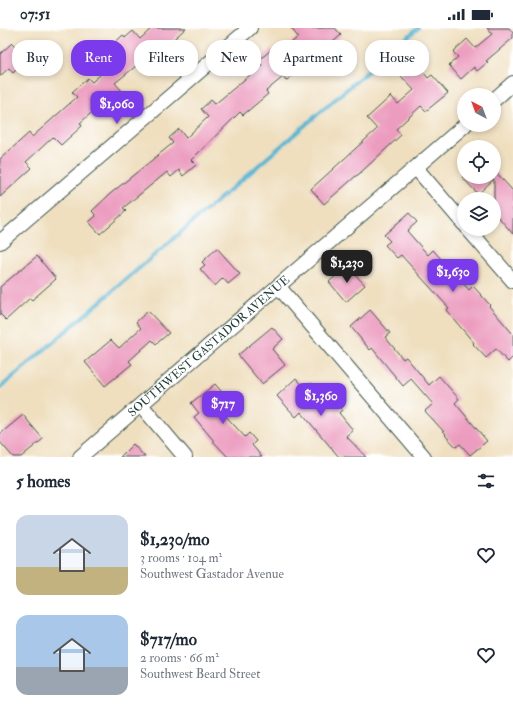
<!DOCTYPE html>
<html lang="en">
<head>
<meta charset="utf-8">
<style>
	body { margin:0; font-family:"IM FELL Double Pica",serif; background:#f2f2f3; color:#1f2937; height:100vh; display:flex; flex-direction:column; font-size:15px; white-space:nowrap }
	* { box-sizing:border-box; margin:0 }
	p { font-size:13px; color:#747a83 }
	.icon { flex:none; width:22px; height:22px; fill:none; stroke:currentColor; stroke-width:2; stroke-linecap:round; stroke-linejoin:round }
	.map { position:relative; height:429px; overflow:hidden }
	.sheet { display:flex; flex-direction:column; background:#fff; flex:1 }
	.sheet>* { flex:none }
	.hud { position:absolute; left:12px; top:12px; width:489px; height:36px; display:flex; gap:8px }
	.needle { width:26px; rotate:319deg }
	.buttons { position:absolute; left:457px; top:60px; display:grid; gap:8px }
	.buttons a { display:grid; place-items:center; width:44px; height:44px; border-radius:50%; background:#fff; box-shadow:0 2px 6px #0003; font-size:20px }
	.price { position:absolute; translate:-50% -34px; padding:0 9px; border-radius:8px; background:#7c3aed; color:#fff; font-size:13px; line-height:26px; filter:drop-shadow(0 1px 2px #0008) }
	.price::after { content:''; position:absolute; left:50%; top:24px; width:12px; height:9px; margin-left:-6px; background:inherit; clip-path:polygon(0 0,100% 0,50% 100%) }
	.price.selected { background:#222; color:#fff }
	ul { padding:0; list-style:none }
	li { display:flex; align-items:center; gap:12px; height:100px; padding:0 16px }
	li span { display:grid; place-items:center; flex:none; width:112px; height:80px; border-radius:12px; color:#555 }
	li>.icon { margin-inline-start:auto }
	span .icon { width:48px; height:48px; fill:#fffc; stroke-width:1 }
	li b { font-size:17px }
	h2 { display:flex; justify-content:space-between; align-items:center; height:48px; padding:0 16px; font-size:17px }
	.tag { padding:0 14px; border-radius:16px; background:#fff; box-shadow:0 2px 6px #0003; font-size:14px; line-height:36px }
	.tag.selected { background:#7c3aed; color:#fff }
	.status { display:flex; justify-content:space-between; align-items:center; height:28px; padding:0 20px; background:#fff; direction:ltr }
	.status svg { height:11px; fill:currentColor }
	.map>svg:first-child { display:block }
</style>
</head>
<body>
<div class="status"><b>07:51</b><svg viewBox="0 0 49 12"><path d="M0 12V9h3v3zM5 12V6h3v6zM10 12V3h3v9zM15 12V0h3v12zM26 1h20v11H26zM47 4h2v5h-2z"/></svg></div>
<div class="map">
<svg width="513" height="429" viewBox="0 0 513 429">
	<rect width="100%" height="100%" fill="#fff"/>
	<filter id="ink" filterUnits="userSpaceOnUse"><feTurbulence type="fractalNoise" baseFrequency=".025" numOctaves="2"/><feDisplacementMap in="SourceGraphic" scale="8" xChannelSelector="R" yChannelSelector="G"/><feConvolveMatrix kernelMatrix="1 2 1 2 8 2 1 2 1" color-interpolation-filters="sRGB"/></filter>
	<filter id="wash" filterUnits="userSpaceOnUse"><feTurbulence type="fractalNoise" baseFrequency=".012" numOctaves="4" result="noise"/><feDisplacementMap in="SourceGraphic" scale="16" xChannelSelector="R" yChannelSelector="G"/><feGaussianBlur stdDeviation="0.9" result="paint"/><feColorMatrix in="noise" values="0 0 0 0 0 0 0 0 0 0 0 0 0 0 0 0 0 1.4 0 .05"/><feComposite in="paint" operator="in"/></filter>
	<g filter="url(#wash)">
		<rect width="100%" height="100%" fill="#efdfbf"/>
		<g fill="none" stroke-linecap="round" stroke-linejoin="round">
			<path stroke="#56b6d4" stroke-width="4" d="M0,360L418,0"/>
		</g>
		<g id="blocks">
			<path fill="#ec9cbf" d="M152,0H186L155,28L157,30L147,39L142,33L115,55L123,64L113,74L109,69L80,95L82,98L61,117L53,109L26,134L32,140L0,169V131L29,105L32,109L77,69L72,64L88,50L92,54L117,32L108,21L123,7L125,10L133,3L140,11Z
				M291,0H335L341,7L326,20L324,17L313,26L311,25L296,37L300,41L286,53L283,49L266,63L268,66L243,87L240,84L191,132L196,137L183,148L179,142L171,149L167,144L123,180L126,183L100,206L89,194L96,188L92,183L110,166L173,115L169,110L179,101L186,110L208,89L201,81L211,72L215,76L262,37L258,33L272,21L277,27L298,9Z
				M487,0H509L513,5V10L486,33L488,34L477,43L474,39L461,51L449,37L458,29L453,24L467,11L475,20L492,6Z
				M12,15L28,31L13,45L9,40L0,48V26Z
				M415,34L428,50L432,47L448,65L426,83L421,78L396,101L401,107L358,147H357L324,176L311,161L377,101L367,90L391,68L398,76L414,62L400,47Z
				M494,142L513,163V206L494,184V151L478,166L462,149H494Z
				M409,185L417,194L407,203L428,227L433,222L469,262L473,258L490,277L489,278L513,306V329L508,334L496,321L486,330L473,316L474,315L446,282L449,280L401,227L397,230L385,217L390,213L384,207Z
				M217,220L240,246L228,256L223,250L215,258L200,241L205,237L202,234Z
				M37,228L56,251L32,272L30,270L6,292L0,286V259Z
				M347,238L365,257L346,274L329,254Z
				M370,282L390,305L385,309L403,331L406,329L429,357L439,348L459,371L455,375L487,413L470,427L460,416L456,419L445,407L446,406L425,383L433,376L411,351L403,358L372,320L370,322L351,299Z
				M148,283L169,305L156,316L152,312L129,333L132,336L105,358L85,334L111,312L119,320L141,300L136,294Z
				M272,299L283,311L272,321L285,337L262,356L238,327Z
				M296,350L305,360L311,355L330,375L334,372L342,382L339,385L353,402L346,408L366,429H339L301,384L296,389L277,368Z
				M215,356L231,375L221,383L245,409L249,405L256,413L252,417L262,429H228L213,413H214L194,389L199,385L191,375Z
				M23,387L43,411L21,429H13L0,414V406Z
				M133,416L145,429H120Z"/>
		</g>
	</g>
	<g filter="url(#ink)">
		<use href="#blocks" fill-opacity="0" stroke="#3e5549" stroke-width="1"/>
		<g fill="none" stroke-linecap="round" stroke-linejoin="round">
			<defs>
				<g id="minor">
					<path d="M494,72L513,55"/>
					<path d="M416,140L464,196"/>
					<path d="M468,201L513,253"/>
					<path d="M0,214L250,0"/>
					<path d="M278,258L424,429"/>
					<path d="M141,377L185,429"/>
					<path id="s1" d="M80,429L465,97"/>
				</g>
			</defs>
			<use href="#minor" stroke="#3e5549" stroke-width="16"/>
			<use href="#minor" stroke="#fff" stroke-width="14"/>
		</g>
	</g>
	<g text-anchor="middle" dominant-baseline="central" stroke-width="3" stroke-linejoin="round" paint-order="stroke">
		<g font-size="12" fill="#1f3d34" stroke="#fff">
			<text stroke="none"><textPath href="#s1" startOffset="170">SOUTHWEST GASTADOR AVENUE</textPath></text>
		</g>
	</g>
</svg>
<div class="buttons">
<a><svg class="needle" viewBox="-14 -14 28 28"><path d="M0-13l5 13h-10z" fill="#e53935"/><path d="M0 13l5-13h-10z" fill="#747a83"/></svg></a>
<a><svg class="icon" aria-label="locate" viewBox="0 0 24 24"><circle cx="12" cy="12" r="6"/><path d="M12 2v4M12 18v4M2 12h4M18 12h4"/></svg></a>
<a><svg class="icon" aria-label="layers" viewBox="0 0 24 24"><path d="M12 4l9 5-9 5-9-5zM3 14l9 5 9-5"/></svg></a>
</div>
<b class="price" style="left:117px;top:97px">$1,060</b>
<b class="price selected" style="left:347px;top:256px">$1,230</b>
<b class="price" style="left:453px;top:265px">$1,630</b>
<b class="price" style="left:321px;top:389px">$1,360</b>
<b class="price" style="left:223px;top:397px">$717</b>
<div class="hud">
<a class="tag">Buy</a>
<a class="tag selected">Rent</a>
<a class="tag">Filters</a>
<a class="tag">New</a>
<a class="tag">Apartment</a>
<a class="tag">House</a>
</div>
</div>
<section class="sheet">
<h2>5 homes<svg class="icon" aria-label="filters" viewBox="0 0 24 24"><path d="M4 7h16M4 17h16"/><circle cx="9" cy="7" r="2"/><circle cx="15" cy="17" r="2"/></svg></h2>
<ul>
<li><span style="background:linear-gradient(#c9d6e8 65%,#c2b280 0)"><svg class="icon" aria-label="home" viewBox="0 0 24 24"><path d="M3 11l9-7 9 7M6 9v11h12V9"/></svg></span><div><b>$1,230/mo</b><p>3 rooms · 104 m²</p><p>Southwest Gastador Avenue</p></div><svg class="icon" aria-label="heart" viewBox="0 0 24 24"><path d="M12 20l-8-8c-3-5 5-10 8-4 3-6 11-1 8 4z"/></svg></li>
<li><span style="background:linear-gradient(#a9c7e8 65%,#9aa5b1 0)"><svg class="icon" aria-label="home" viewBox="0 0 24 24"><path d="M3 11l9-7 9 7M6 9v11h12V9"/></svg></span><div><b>$717/mo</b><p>2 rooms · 66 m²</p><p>Southwest Beard Street</p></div><svg class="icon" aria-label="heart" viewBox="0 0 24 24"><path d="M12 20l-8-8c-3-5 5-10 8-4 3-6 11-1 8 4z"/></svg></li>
</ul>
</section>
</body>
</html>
